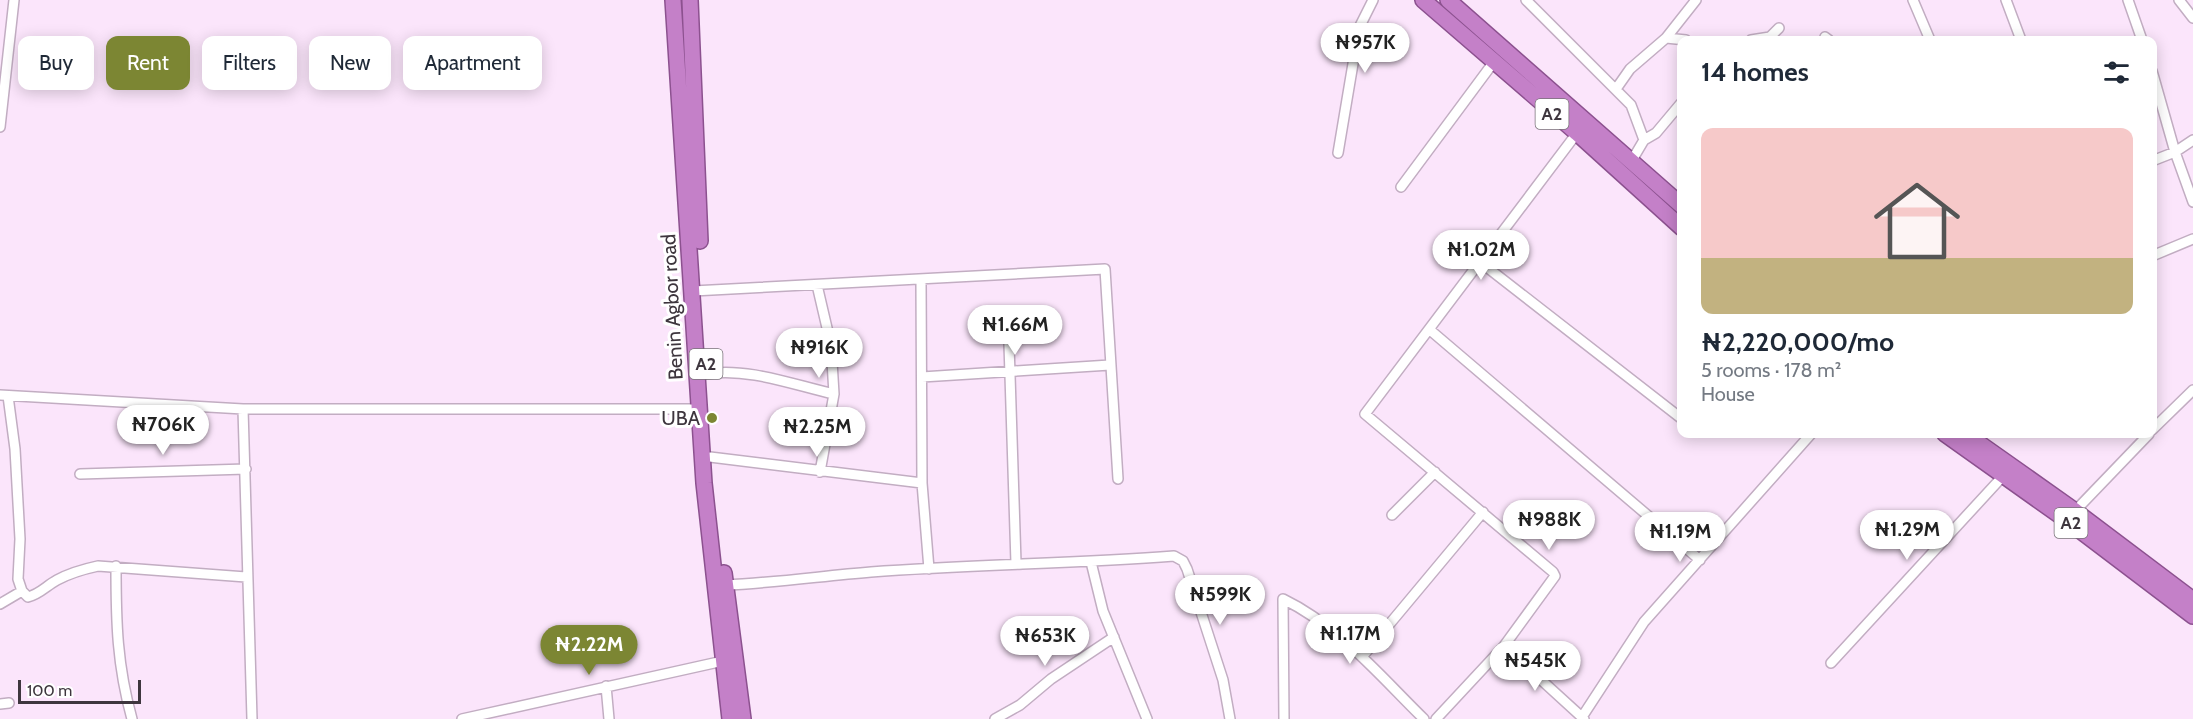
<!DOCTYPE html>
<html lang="en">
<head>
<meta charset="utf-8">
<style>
	body { margin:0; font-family:Cabin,sans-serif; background:#f2f2f3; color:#1f2937; height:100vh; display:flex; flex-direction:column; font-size:22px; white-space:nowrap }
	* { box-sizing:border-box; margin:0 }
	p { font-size:20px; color:#747a83 }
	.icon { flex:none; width:33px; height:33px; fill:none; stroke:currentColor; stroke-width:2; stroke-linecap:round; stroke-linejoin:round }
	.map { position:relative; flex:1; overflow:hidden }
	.side { position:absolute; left:1677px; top:36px; width:480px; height:402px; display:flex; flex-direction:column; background:#fff; border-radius:12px; box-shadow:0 3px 15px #0003 }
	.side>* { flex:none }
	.banner { position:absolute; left:18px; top:36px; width:570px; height:54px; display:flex; gap:12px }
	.scale { position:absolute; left:18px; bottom:15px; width:123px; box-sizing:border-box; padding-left:6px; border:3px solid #3e363e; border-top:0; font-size:16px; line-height:21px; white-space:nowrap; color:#3e363e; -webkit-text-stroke:4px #fff; paint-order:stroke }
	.price { position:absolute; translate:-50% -51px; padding:0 14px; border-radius:21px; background:#fff; color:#222; font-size:20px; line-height:39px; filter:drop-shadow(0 2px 3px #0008) }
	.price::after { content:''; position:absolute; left:50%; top:36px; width:18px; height:14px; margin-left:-9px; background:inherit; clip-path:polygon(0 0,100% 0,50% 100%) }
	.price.current { background:#7c8633; color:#fff }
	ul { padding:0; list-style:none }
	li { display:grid; align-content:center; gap:12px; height:318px; padding:0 24px }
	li+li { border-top:2px solid #e0e1e3 }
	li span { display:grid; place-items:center; height:186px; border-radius:12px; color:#555 }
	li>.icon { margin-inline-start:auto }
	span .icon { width:108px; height:108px; fill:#fffc; stroke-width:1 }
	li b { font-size:26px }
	h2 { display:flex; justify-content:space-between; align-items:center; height:72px; padding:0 24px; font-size:26px }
	.tag { padding:0 21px; border-radius:12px; background:#fff; box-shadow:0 3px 15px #0003; font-size:21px; line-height:54px }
	.tag.current { background:#7c8633; color:#fff }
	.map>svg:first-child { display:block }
</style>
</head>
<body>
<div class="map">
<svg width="2193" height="719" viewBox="0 0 2193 719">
	<rect width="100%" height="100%" fill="#fbe5fb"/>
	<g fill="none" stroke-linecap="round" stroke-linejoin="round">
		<defs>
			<path id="minor" d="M1526,0L1631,105L1644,140L1631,162
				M1913,0L1930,40
				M2006,0L2021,40
				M2128,0L2142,40
				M2179,0L2193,18
				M1825,37L1829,40
				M1666,38L1686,40
				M1751,40L1770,37L1779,28
				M2152,71L2175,152L2193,202
				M1616,89L1630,69L1666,38L1696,0
				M0,127L14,0
				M1644,140L1656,133L1682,102
				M1338,153L1359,28L1373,0
				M2152,161L2175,152L2193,140
				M1401,187L1493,63
				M2152,256L2193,239
				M1479,261L1682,419
				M921,281L922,483L929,569
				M817,285L831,345L834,394L820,472
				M693,291L1105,269L1118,479
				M1430,330L1700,560
				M1009,344L1016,563
				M706,374C747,367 794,385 834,394
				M922,377L1110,365
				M0,395L243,409H699
				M8,396L15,449L20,539L18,579L22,591L28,597C40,594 46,586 57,580C70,573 84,569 98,566L246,577
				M243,409L252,719
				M2152,430L2193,390
				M710,457L922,483
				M80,474L246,469
				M2075,511L2149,434
				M1392,515L1435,472
				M1091,562L1103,611L1147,719
				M116,566C116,622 117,665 132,719
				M725,585C774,583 822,576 871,572C972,564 1073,564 1174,556L1183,561L1187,569L1223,680L1230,719
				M0,604L22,591
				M1504,646L1584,719
				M1362,657L1483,512
				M1831,663L2003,476
				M606,686L609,719
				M0,704L9,703
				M1582,717L1644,622L1811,434
				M462,719L723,661
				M995,719L1020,705L1051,679L1114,637
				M1284,719L1283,599C1339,626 1381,677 1424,719
				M1436,719L1504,646L1555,576L1553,572L1365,414L1577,133"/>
			<path id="trunk" d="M673,0L704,483L730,719
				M690,0L700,241
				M1423,0L1577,133L1682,228
				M1448,0L1682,206
				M1945,434L2069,522L2193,616
				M1966,434L2075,511L2193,600
				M724,573L743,719"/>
		</defs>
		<use href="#minor" stroke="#c2adc2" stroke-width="12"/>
		<use href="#trunk" stroke="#8c518f" stroke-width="18"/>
		<use href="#minor" stroke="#fff" stroke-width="9"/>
		<use href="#trunk" stroke="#c480c8" stroke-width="15"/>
	</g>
	<circle fill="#7c8633" stroke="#fff" stroke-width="2" cx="712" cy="418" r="6"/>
	<g text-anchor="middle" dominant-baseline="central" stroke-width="6" stroke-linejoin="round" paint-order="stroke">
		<g fill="#fff" stroke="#787278" stroke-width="1.5">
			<rect x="1535.5" y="99" width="33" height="30" rx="4.5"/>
			<rect x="689.5" y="349" width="33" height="30" rx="4.5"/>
			<rect x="2054.5" y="508" width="33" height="30" rx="4.5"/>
		</g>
		<g font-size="18" font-weight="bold" fill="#3e363e">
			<text x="1552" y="114">A2</text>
			<text x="706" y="364">A2</text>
			<text x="2071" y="523">A2</text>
		</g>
		<g font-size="20" fill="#3e363e" stroke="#fff">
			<text transform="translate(672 307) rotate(-93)">Benin Agbor road</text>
		</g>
		<g font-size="20" fill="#3e363e" stroke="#fff" text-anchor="end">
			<text x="700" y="418">UBA</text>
		</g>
	</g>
</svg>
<div class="scale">100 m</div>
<b class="price" style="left:1365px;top:74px">₦957K</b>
<b class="price" style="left:1481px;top:281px">₦1.02M</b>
<b class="price" style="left:1015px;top:356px">₦1.66M</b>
<b class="price" style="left:819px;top:379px">₦916K</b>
<b class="price" style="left:163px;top:456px">₦706K</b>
<b class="price" style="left:817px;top:458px">₦2.25M</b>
<b class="price" style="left:1549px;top:551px">₦988K</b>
<b class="price" style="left:1907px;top:561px">₦1.29M</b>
<b class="price" style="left:1680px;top:563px">₦1.19M</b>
<b class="price" style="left:1220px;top:626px">₦599K</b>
<b class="price" style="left:1350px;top:665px">₦1.17M</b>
<b class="price" style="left:1045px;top:667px">₦653K</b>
<b class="price current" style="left:589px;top:676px">₦2.22M</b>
<b class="price" style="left:1535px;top:692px">₦545K</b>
<div class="banner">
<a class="tag">Buy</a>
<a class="tag current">Rent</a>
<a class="tag">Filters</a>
<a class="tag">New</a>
<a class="tag">Apartment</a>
</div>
<section class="side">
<h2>14 homes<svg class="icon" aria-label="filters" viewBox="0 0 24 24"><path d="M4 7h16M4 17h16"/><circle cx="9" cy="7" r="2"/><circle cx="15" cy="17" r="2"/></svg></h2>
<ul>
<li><span style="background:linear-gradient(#f6c9c9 70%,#c2b280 0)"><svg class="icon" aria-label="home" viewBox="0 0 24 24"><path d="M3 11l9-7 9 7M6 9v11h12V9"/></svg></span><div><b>₦2,220,000/mo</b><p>5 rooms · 178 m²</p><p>House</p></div></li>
</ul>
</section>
</div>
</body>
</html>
